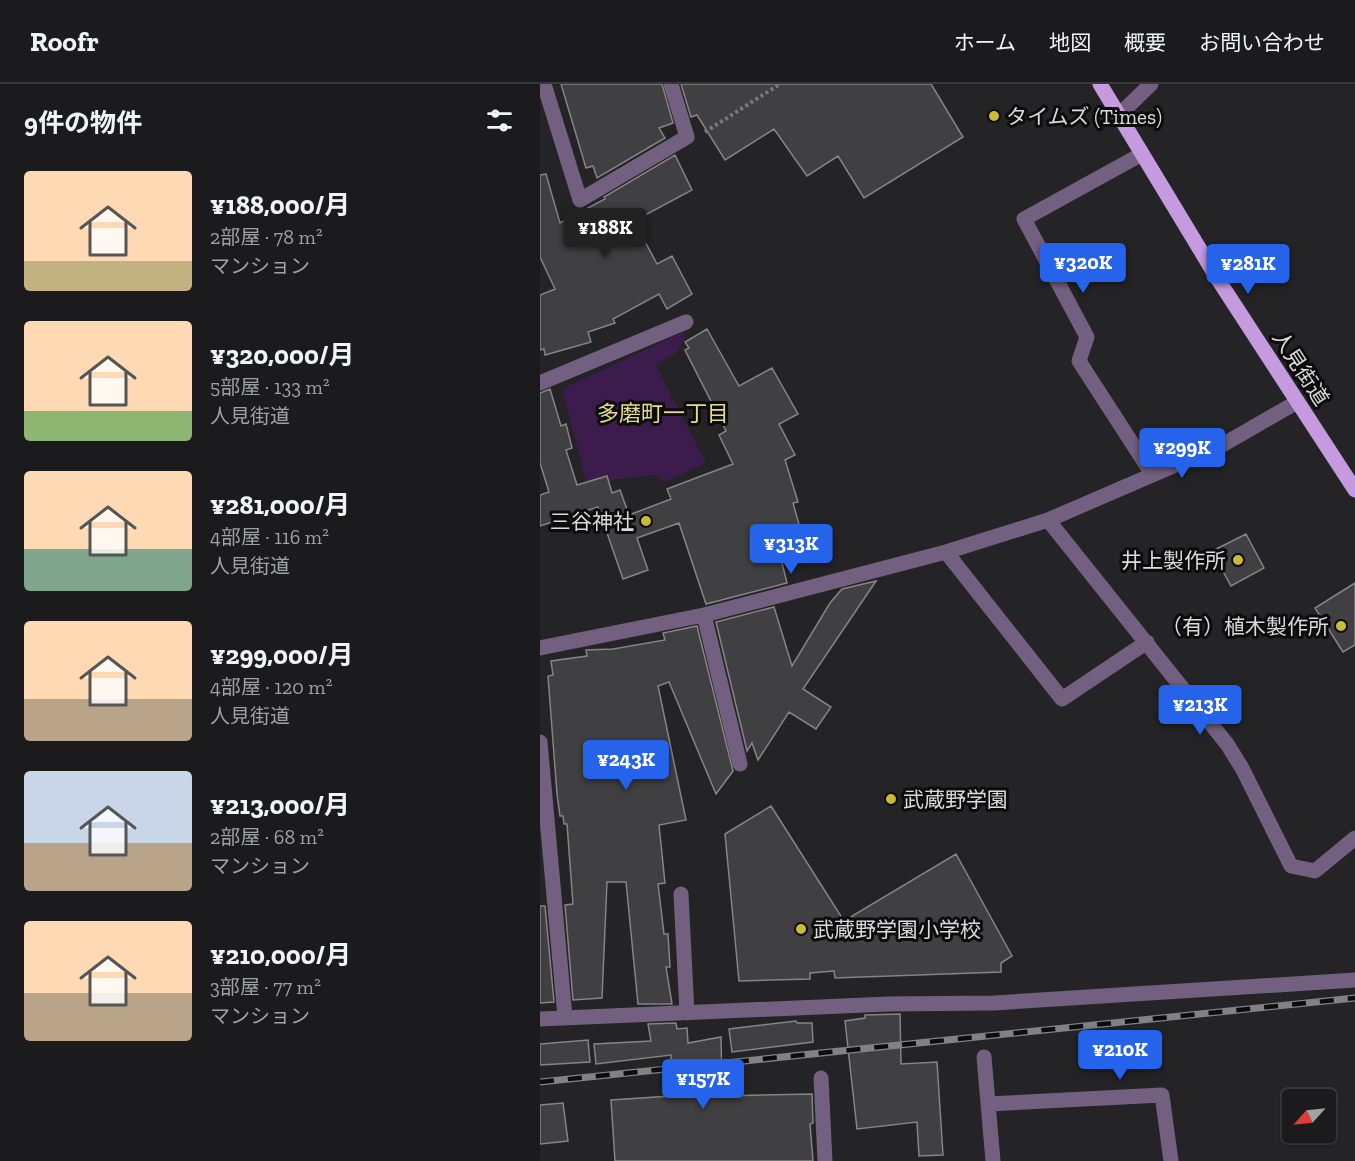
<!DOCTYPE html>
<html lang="ja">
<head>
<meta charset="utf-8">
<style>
	body { margin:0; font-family:"Zilla Slab","Noto Sans JP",serif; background:#282729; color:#f1f3f6; height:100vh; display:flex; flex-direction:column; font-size:22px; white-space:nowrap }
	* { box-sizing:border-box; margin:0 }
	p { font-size:20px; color:#a0a1a3 }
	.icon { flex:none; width:33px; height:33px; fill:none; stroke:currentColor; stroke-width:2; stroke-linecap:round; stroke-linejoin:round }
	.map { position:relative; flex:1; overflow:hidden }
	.side { display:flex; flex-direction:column; background:#1b1a1c; width:540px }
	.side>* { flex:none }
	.needle { width:39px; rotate:243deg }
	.controls { position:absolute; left:742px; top:1005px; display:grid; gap:12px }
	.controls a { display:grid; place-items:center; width:54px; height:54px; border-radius:6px; background:#1b1a1c; box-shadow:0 2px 4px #0004,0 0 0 2px #39383b; font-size:30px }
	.price { position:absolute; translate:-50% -51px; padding:0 14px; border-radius:6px; background:#2563eb; color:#fff; font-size:20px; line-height:39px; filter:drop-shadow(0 2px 3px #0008) }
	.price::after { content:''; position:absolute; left:50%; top:36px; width:18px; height:14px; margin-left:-9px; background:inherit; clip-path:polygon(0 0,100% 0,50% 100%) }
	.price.on { background:#222; color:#fff }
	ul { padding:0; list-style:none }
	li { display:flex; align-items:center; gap:18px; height:150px; padding:0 24px }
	li span { display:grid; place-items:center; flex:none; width:168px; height:120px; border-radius:6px; color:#555 }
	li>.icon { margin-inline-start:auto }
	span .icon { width:72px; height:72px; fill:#fffc; stroke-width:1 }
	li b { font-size:26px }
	h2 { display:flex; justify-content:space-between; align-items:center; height:72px; padding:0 24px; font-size:26px }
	header { display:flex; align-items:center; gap:36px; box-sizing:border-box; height:84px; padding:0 30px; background:#1b1a1c; border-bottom:2px solid #39383b }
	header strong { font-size:28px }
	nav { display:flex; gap:33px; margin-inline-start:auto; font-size:21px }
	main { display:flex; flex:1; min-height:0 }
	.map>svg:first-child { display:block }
</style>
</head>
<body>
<header>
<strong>Roofr</strong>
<nav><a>ホーム</a><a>地図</a><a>概要</a><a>お問い合わせ</a></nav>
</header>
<main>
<section class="side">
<h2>9件の物件<svg class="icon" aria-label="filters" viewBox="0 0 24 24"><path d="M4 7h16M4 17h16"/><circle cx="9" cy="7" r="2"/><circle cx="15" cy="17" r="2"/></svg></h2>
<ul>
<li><span style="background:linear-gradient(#ffd9b3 75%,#c2b280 0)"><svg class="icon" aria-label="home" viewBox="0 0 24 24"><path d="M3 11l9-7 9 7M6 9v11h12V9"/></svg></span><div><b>¥188,000/月</b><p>2部屋 · 78 m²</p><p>マンション</p></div></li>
<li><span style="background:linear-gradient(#ffd9b3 75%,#8fb573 0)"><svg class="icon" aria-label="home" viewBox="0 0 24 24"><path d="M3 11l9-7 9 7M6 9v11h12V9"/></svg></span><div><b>¥320,000/月</b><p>5部屋 · 133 m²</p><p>人見街道</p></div></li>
<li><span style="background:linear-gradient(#ffd9b3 65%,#7fa58c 0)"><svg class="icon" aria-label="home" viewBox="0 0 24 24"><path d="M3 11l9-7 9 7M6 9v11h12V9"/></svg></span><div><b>¥281,000/月</b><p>4部屋 · 116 m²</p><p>人見街道</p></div></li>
<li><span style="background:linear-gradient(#ffd9b3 65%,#b9a48a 0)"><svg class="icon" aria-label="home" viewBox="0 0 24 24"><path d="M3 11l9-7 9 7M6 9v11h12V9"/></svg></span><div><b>¥299,000/月</b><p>4部屋 · 120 m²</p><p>人見街道</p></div></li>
<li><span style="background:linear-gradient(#c9d6e8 60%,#b9a48a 0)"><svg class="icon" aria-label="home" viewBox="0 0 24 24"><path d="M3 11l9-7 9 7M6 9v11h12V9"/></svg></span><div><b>¥213,000/月</b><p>2部屋 · 68 m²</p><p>マンション</p></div></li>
<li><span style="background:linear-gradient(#ffd9b3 60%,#b9a48a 0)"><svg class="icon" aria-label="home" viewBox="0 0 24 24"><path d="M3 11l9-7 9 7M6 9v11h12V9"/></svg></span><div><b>¥210,000/月</b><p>3部屋 · 77 m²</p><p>マンション</p></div></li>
</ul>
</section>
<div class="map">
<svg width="815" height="1077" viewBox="0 0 815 1077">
	<rect width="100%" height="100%" fill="#242325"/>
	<path fill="#3c1c4d" d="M143,248L145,254L137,268L116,281L166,379L123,399L118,391L77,395L48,404L22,305Z"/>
	<path fill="#403f41" stroke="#858486" stroke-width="1.5" d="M21,0H122L133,39L119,44L125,54L57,94L53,82L46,84Z
		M141,0H391L423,53L324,114L298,72L267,92L234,45L185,76L157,31L151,33Z
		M135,71L152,106L94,137L117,180L132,172L152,210L127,225L119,210L73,235L75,239L48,248L51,258L5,271L4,265L0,266V211L15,205L0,173V91L6,90L20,139L65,115L64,113Z
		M167,245L199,302L232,284L258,330L239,340L255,371L245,376L258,418L253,419L262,451L249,456L252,472L241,475L247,499L166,520L139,439L97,454L108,486L83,495L58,423L0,442V411L9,408L0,379V309L10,305L21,342L26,340L32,364L26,366L37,401L67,392L72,409L80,406L89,431L131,415L127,405L193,380L179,351L186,347L145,266L149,264L145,258Z
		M706,450L724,484L691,502L672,467Z
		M336,497L263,605L291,623L276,645L249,628L218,676L212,659L207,667L176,538L234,523L252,582L290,519L302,505Z
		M815,499V561L803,568L775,524Z
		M157,542L193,687L176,710L129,598L118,602L146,736L119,741L125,799L118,800L124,850H128L130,883H126L132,920H98L86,798H67L62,914L33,916L25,821L33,820L27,740H24L23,732H20L17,710L8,592L13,591L11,577L47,572L46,566L73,565L125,556L123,549Z
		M231,722L304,837L416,770L472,872L461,879V888L295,894L294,887L270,889V895L199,897L185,750Z
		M0,822H5L14,918L0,919Z
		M360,930L361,980L397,978L403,1071L379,1072L377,1038L317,1045L305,937L325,934V931Z
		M256,937L257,939H272L273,958L192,968L189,945Z
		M136,939L137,945L147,944L148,959L181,953L182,1012L272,1010L273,1039L270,1040L273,1077H75L71,1016L131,1012V971L56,980L54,960L111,957L108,940Z
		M48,956L50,978L0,981V960Z
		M23,1019L28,1057L0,1060V1021Z"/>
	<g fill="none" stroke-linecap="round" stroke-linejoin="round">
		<path stroke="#7a797a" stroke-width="4" stroke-dasharray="3 3" stroke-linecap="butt" d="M165,48L240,0"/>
		<path stroke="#735f80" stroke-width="15" d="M4,0L40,116L147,53L131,0
			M580,30L611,0
			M602,70L484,135L547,253L539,277L612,390
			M0,299L146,238
			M508,436L687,660L702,684L751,782L775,787L815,754
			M406,468L522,615L607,558
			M164,531L200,680
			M0,564L164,531L406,468L508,436L684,360L757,318
			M0,658L25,933
			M141,810L147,929
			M0,935L348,920L454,919L815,896
			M444,973L453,1077
			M281,994L285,1077
			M448,1020L622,1011L631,1077"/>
		<path stroke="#c59adf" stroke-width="15" d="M560,0L679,197L815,406"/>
		<defs>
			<path id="rail" d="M0,998L815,914"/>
		</defs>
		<use href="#rail" stroke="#828183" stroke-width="7"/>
		<use href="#rail" stroke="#0d0c0d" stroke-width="4.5" stroke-dasharray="14" stroke-linecap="butt"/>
	</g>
	<g fill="#caba3a" stroke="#0d0c0d" stroke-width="2">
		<circle cx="454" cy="32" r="6"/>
		<circle cx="106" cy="437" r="6"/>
		<circle cx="698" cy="476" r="6"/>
		<circle cx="801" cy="542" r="6"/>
		<circle cx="351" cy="715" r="6"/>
		<circle cx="261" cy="845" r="6"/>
	</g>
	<g text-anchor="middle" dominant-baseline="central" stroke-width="6" stroke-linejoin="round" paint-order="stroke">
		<g font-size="21" fill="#dbdadb" stroke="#0d0c0d" text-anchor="start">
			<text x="466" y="32">タイムズ (Times)</text>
			<text x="94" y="437" text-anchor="end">三谷神社</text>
			<text x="686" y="476" text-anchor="end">井上製作所</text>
			<text x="789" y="542" text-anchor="end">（有）植木製作所</text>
			<text x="363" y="715">武蔵野学園</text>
			<text x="273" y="845">武蔵野学園小学校</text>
		</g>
		<g font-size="21" fill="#dbdadb" stroke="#0d0c0d">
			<text transform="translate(761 284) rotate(57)">人見街道</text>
		</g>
		<g font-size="22" fill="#e5db8c" stroke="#0d0c0d">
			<text x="123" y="329">多磨町一丁目</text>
		</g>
	</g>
</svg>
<div class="controls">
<a><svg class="needle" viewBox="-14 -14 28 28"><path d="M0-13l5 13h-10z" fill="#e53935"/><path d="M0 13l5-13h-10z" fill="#a0a1a3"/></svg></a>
</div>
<b class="price on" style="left:65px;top:175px">¥188K</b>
<b class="price" style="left:543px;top:210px">¥320K</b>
<b class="price" style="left:708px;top:211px">¥281K</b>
<b class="price" style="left:642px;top:395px">¥299K</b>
<b class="price" style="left:251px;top:491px">¥313K</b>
<b class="price" style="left:660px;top:652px">¥213K</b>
<b class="price" style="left:86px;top:707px">¥243K</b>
<b class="price" style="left:580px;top:997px">¥210K</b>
<b class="price" style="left:163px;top:1026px">¥157K</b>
</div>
</main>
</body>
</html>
